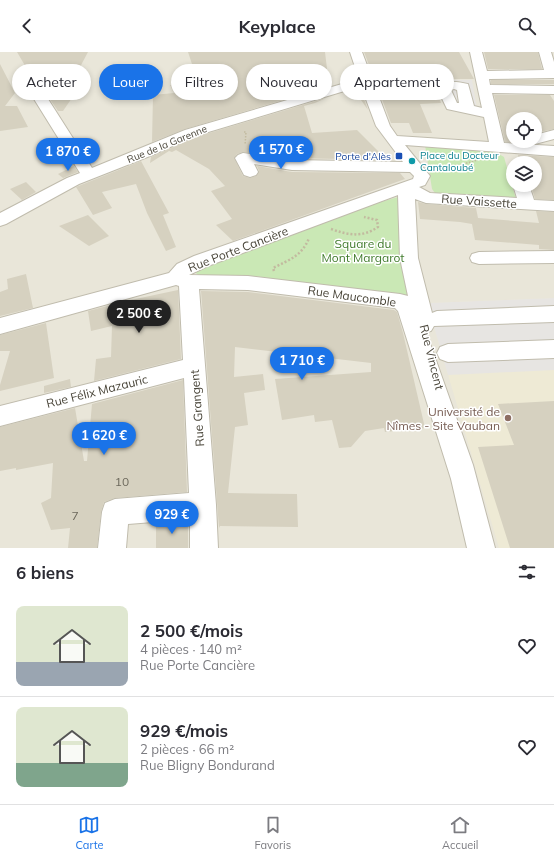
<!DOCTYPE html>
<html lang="fr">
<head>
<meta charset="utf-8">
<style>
	body { margin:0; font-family:Mulish,sans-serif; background:#f2f2f3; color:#2b2b33; height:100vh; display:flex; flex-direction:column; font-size:15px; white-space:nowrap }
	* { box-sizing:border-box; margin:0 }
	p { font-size:13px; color:#7c7c81 }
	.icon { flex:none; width:22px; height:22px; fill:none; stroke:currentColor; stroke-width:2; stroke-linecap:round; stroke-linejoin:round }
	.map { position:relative; height:496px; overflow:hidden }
	.details { display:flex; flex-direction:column; background:#fff; flex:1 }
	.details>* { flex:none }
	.top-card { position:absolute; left:12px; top:12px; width:530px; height:36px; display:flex; gap:8px }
	.buttons { position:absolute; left:506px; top:60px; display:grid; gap:8px }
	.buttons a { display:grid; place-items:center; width:36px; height:36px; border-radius:50%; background:#fff; box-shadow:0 2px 6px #0003; font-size:20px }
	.price { position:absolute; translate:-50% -34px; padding:0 9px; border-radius:14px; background:#1a73e8; color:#fff; font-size:13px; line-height:26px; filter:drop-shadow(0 1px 2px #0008) }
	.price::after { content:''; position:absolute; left:50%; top:24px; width:12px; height:9px; margin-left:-6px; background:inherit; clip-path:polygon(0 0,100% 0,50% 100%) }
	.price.selected { background:#222; color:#fff }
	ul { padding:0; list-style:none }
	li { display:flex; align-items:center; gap:12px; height:100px; padding:0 16px }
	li+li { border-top:1px solid #e1e1e2 }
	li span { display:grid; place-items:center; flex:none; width:112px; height:80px; border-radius:8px; color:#555 }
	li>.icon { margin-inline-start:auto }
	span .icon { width:48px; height:48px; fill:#fffc; stroke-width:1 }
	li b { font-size:17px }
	h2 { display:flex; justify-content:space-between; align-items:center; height:48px; padding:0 16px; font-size:17px }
	.chip { padding:0 14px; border-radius:18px; background:#fff; box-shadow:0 2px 6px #0003; font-size:14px; line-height:36px }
	.chip.selected { background:#1a73e8; color:#fff }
	header { display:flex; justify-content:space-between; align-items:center; height:52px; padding:0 16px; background:#fff; font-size:18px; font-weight:700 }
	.tabs { display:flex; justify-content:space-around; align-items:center; height:56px; border-top:1px solid #e1e1e2; background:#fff; font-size:11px; color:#7c7c81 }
	.tabs a { display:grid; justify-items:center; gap:2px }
	.tabs .selected { color:#1a73e8 }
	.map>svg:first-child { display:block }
</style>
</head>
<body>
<header><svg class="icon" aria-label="back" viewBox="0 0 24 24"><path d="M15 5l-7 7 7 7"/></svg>Keyplace<svg class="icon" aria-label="search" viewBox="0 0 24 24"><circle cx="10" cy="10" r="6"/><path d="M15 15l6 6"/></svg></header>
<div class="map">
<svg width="554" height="496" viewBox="0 0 554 496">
	<rect width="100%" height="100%" fill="#f5f3eb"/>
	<path fill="#e9e6d9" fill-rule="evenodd" d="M0,0H554V496H0ZM513,67H535V89H513ZM513,111H535V133H513Z"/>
	<path fill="#eeead5" d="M554,246V496H499L427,251Z"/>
	<path fill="#cae8b5" d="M425,93L490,97L504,105L516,147L435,141L432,137Z
		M398,145L410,246L255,224L198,223L195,220C262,193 329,164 398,145Z"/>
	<path fill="#e7e5e2" d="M444,28H472L477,57L467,60L445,41L440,32H446Z
		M554,246V318L448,323L427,251Z"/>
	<path fill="#d6d1c0" d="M17,0H88L79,17H27Z
		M188,0H325L328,25L305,26L317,38L185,77L152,90L153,43L174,41L170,33L198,30Z
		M364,0H459L474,27H443L445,29L436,36L441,51L420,52L432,81H413L409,71H391Z
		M484,0H538L542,17H488Z
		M0,12L15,41L5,54H17L28,75L0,79Z
		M74,20L77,22L67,42L74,43L63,59H58L49,46Z
		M491,28H554V32H491Z
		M360,36L368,58L354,38Z
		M494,43H550L554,49V77L535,81V67H513V89H526L528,91L505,90Z
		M326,46L315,51L304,54L312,81L357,78L387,108L292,106L243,100L237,102L234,106L243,124L250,126L256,124L259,119L257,114L292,120L400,121L405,127L233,189L216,173L232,167L211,139L225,134L209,117L176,98L172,100L169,99L150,111L151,105L196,85Z
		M518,103L554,105V148L535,147L531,133H535V111H520Z
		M141,109L169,161L163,163L176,195L166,199L147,161L136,132L102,140L112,156L93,163L76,135Z
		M74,114L78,120L63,126L58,122Z
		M26,130L36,140L22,148L10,137Z
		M418,150L426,152L476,156L478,166L539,171L536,159L554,160V198L539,197V193L475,188L472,172L460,170L420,167Z
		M88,163L109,184L89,194L59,174Z
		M26,222L33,256L0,264V240L8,237L7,227Z
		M178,238L181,307L94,329L96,307L111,305L112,274L91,279L88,259L126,249Z
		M201,239L248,240L394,258L397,260L403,281L425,376L385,380L384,376L365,379L351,395L339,396L332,368L315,370L314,363L282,368L275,327L371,320V311L235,295L234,325L263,322L265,338L244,341L248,373L235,375L228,441L297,442L298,475L220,474L219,476Z
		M46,271L54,326L0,339V333L10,299H0V283Z
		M70,327L71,335L44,341V334Z
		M183,328L187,440L115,446L104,450L101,460L97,496H68L70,476L51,478L41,451L51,446L53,411L16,418V416L0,419V375L75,356L84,409H87L92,352Z
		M554,349V496H510L478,395L514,393L498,352Z
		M188,469V496H156V471Z"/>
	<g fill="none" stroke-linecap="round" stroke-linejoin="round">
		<defs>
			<path id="minor" d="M350,0H362L390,74L397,84L489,90L484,65L447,57L437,36C444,27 458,30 468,32L474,54L482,56L470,0H482L487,19L544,18L539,0H551L554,10V26L489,27L490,33L554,34V42L492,41L504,91L554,94V104L405,93L430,124L425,133L419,135L430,141L517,146L513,133H529L534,148L554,149V159L426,151L415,147L418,206L432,261L437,259L554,254V270L434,274L431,279L426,280L473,413L495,496H467L451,427L398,259L395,256L248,238L199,237L216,453L218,496H190V467L128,472L126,496H98L102,460L105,451L115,447L189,441L184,326L0,374V354L183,308L179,234L176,233L0,282V266L169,221L177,212L194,204L413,127L414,124L410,120L292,118L254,112L258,120L256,123L250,125L244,123L235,106L238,103L243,101L292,108L403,110L376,74L361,34L195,84L150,104L79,132L6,172L0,174V161L67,126L80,121L29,39L31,36H41L92,116L185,78L359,27ZM454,37L457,38L459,51H457L451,38ZM398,143L400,206L408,244L400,242L248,224L189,223L208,214Z
				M554,78V87L535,92L530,91L528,89H535V83Z
				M554,199V211L479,212L472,210L470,206L472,202L479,200Z
				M554,288V306L448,310L440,307L437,301L440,295L448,292Z"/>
		</defs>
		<use href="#minor" stroke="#c0bcad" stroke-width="2"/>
		<path stroke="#c2ba9f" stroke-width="1.5" stroke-dasharray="1.5 1.5" stroke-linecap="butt" d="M244,80H246L245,93
			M437,119L478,108"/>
		<path stroke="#c2ba9f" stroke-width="2.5" stroke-dasharray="2 2" stroke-linecap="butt" d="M331,177C348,183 362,186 378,175L377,168L364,165
			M274,219L273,216C289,208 302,204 309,186"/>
		<use href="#minor" fill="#fff" fill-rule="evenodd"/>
	</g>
	<rect fill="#1a4fb4" stroke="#fff" stroke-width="1.5" x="395" y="100" width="8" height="8" rx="2"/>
	<circle fill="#0f9aa8" stroke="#fff" stroke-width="1.5" cx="412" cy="109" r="4"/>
	<circle fill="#8d6e63" stroke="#fff" stroke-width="1.5" cx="508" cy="366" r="4"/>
	<g text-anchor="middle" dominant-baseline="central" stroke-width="3" stroke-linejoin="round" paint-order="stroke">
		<g font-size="10" fill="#494539" stroke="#fff">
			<text transform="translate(167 92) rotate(-22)">Rue de la Garenne</text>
		</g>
		<g font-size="10" fill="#0d838f" stroke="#fff" text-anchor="start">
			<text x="420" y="103">Place du Docteur<tspan x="420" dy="12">Cantaloubé</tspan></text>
		</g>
		<g font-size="10" fill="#164399" stroke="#fff" text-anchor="end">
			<text x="391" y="104">Porte d'Alès</text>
		</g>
		<g font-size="12" fill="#494539" stroke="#fff">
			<text transform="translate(479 149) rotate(4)">Rue Vaissette</text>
			<text transform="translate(238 197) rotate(-21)">Rue Porte Cancière</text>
			<text transform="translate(352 244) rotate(8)">Rue Maucomble</text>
			<text transform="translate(432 305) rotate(76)">Rue Vincent</text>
			<text transform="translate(97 339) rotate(-14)">Rue Félix Mazauric</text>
			<text transform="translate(197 356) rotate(-94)">Rue Grangent</text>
		</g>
		<g font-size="12" fill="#407b2c" stroke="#fff">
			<text x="363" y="191">Square du<tspan x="363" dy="14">Mont Margarot</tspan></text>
		</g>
		<g font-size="12" fill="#785e54" stroke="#fff" text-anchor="end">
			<text x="500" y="359">Université de<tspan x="500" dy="14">Nîmes - Site Vauban</tspan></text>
		</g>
		<g font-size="12" fill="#6c685b">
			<text x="122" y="429">10</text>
			<text x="75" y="463">7</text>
		</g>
	</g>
</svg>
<div class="buttons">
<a><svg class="icon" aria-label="locate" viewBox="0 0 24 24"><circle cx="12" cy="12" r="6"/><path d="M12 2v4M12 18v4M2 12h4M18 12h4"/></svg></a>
<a><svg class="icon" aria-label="layers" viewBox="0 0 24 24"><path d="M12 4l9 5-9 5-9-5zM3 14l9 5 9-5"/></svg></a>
</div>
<b class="price" style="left:281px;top:118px">1 570 €</b>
<b class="price" style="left:68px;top:120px">1 870 €</b>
<b class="price selected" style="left:139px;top:282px">2 500 €</b>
<b class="price" style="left:302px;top:329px">1 710 €</b>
<b class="price" style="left:104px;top:404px">1 620 €</b>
<b class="price" style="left:172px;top:483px">929 €</b>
<div class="top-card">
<a class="chip">Acheter</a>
<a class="chip selected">Louer</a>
<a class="chip">Filtres</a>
<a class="chip">Nouveau</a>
<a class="chip">Appartement</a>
</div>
</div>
<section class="details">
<h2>6 biens<svg class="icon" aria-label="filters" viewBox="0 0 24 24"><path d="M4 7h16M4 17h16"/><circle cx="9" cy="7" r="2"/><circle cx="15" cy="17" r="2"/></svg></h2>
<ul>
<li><span style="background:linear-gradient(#dfe7d0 70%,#9aa5b1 0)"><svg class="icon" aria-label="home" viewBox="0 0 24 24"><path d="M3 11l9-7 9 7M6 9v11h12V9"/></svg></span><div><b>2 500 €/mois</b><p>4 pièces · 140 m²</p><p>Rue Porte Cancière</p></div><svg class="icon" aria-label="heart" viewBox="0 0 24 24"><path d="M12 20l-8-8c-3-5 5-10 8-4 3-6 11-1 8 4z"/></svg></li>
<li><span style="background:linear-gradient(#dfe7d0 70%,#7fa58c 0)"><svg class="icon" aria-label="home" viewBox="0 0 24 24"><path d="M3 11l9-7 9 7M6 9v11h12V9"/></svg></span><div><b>929 €/mois</b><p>2 pièces · 66 m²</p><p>Rue Bligny Bondurand</p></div><svg class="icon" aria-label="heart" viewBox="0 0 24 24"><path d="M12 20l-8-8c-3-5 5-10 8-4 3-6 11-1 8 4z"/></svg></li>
</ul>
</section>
<nav class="tabs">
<a class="selected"><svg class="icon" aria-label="map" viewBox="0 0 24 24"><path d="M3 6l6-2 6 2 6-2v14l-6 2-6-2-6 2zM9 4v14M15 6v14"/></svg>Carte</a>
<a><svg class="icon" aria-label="saved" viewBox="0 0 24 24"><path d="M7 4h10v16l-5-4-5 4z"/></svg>Favoris</a>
<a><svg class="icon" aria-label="home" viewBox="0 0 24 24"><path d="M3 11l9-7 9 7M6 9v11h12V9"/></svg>Accueil</a>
</nav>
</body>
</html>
